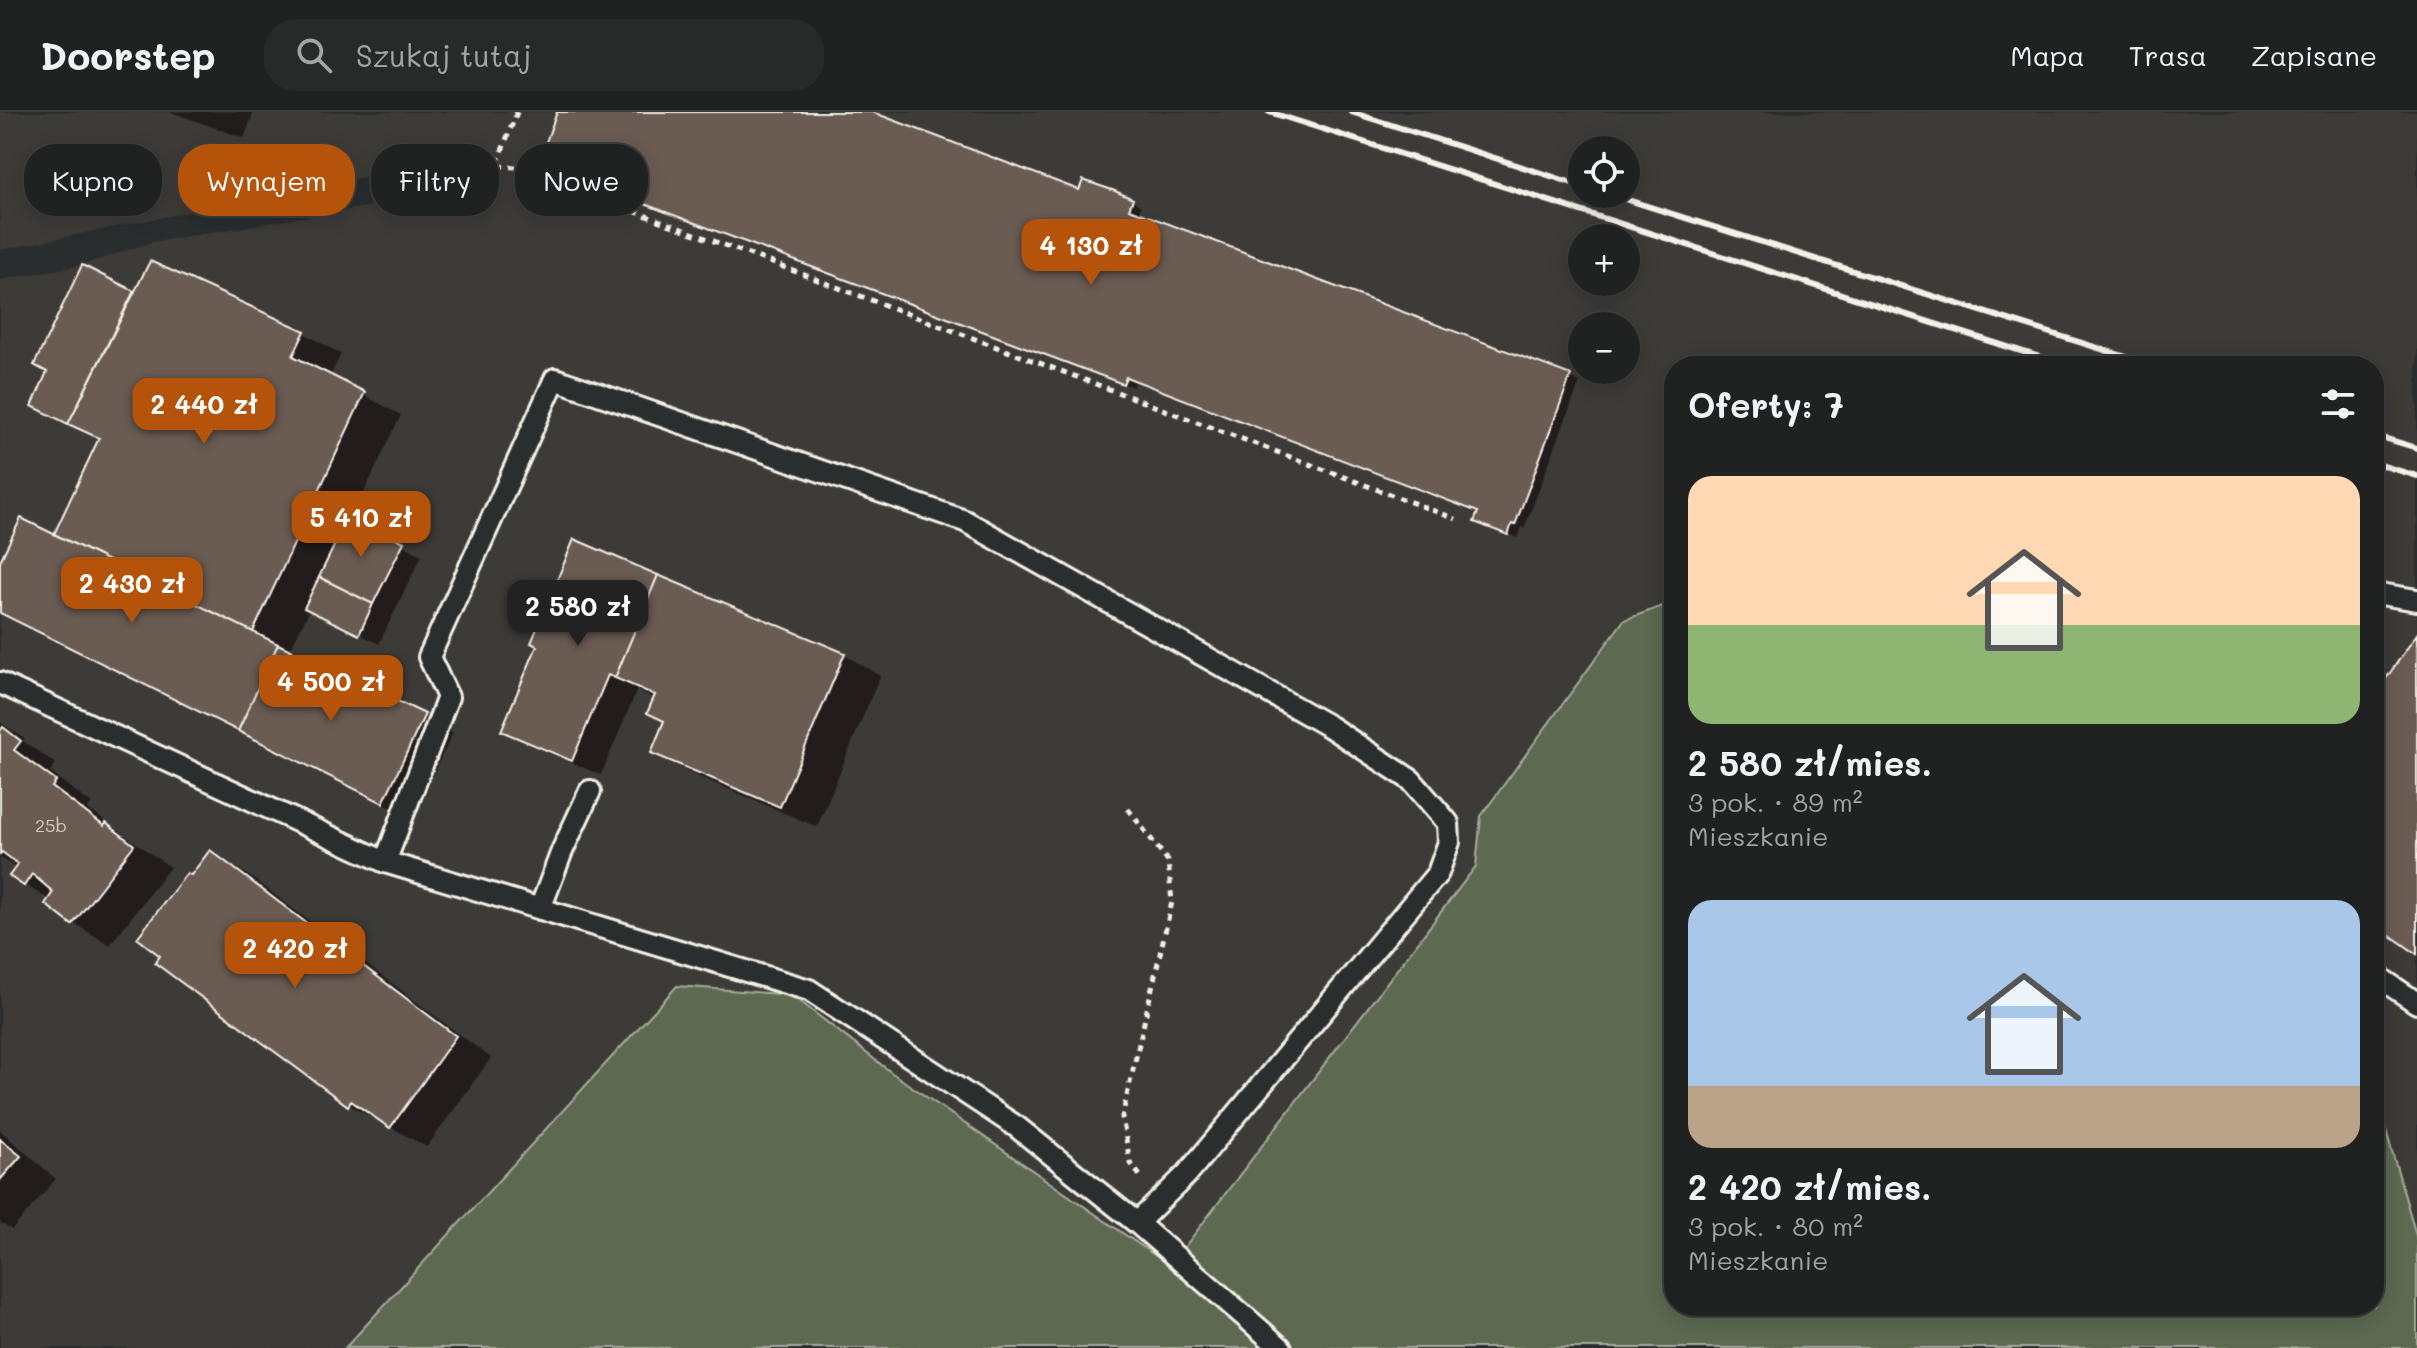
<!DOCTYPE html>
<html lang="pl">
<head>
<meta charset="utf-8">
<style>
	body { margin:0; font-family:Mali,sans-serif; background:#282a2a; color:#f1f3f6; height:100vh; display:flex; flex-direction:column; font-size:30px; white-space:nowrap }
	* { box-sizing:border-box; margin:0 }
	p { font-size:26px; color:#a2a4a5 }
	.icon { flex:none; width:44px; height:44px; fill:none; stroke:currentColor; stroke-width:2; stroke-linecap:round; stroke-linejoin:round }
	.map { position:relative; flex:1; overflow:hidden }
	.drawer { position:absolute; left:1664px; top:244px; width:720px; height:960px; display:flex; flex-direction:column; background:#202222; border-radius:32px; box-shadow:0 4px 20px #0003,0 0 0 2px #3d3f40 }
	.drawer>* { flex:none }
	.hud { position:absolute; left:24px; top:32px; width:760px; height:72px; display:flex; gap:16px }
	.fabs { position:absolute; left:1568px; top:24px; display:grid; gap:16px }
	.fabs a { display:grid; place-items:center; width:72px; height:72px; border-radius:50%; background:#202222; box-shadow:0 4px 20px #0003,0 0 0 2px #3d3f40; font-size:40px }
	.price { position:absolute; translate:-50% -68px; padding:0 18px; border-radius:16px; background:#b45309; color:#fff; font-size:26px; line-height:52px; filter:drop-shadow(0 2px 4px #0008) }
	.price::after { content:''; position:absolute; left:50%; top:48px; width:24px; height:18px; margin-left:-12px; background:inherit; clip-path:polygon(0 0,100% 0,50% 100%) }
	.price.active { background:#222; color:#fff }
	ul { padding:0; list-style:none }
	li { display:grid; align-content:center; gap:16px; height:424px; padding:0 24px }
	li span { display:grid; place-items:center; height:248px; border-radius:24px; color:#555 }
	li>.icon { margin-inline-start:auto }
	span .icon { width:144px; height:144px; fill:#fffc; stroke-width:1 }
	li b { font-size:34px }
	h2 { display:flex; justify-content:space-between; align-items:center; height:96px; padding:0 24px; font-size:34px }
	.pill { padding:0 28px; border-radius:32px; background:#202222; box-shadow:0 4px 20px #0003,0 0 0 2px #3d3f40; font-size:28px; line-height:72px }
	.pill.active { background:#b45309; color:#fff }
	header { display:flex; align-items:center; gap:48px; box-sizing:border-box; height:112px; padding:0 40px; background:#202222; border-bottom:2px solid #3d3f40 }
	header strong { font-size:38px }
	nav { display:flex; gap:44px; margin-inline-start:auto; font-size:28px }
	.search { width:560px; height:72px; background:#282a2a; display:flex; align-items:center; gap:20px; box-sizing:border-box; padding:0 28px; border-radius:32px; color:#a2a4a5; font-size:30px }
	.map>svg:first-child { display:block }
</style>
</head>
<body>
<header>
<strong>Doorstep</strong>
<div class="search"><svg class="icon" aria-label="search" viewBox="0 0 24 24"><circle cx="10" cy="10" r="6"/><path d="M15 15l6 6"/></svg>Szukaj tutaj</div>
<nav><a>Mapa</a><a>Trasa</a><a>Zapisane</a></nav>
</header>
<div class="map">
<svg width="2417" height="1236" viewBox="0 0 2417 1236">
	<rect width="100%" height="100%" fill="#2a2d2e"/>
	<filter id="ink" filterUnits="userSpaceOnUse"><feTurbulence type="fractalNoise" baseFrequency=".0125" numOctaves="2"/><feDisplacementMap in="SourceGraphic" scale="16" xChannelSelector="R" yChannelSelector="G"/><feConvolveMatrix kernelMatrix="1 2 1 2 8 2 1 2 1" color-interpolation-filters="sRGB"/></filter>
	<g filter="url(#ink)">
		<path fill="#3e3b39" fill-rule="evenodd" d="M0,0H2417V1127L2374,976V254H1674V490L1624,508L1481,704L1476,754L1170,1154L892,961L792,883L677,874L345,1236H0V168L82,153L152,130L434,84L494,72L433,51L0,138ZM1582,38H1626V82H1582ZM1582,126H1626V170H1582ZM1582,214H1626V258H1582Z"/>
		<path fill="#5d6951" stroke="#a8ad9c" stroke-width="2" d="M1674,490V1194H2374V976L2417,1127V1236H345L677,874L792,883L892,961L1170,1154L1476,754L1481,704L1624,508Z"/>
		<path fill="#0007" d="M170,0H254L244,26Z
			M560,0H866L1081,80L1132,88L1141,94L1138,103L1580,270L1524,417L1522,415L1518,426L1477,409L1480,400L1135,269L1133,275L549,57L540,52Z
			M83,156L135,182L304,221L341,242L330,265L401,303L352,406L422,443L379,532L310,497L289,540L424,604L453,621L412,706L0,501V453L55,424L101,328L63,309L49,260Z
			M540,534L844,542L880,564L817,715L690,661L653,640L666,610L655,587L637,578L601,663L532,634L504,618Z
			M0,610L25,627L23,629L56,652L50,660L92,692L88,697L170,755L110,833L73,811L48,792L50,788L25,773L18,756L0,746Z
			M211,741L247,762L491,946L427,1035L349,993L158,851L192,765Z
			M0,1018L56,1067L12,1118L0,1111Z"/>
		<path fill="#6b5c52" stroke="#f4f1e8" stroke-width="2" d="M557,0H872L1079,78L1083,68L1115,79L1133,87L1129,97L1571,263L1515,413L1512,412L1508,423L1474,410L1478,400L1126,265L1123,272L538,52Z
			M150,149L305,219L293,244L365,280L253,520L54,422L99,326L68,312Z
			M82,153L134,179L68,312L32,294L47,260L34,253Z
			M349,403L404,430L373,492L319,465Z
			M21,406L278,532L238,619L0,501V449Z
			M574,427L658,463L615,566L608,563L572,649L501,619L537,534L531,531Z
			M658,463L845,541L780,695L651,641L664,609L647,601L655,583L615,566Z
			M319,465L373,492L359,523L304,496Z
			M2417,522V842L2374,812V584Z
			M278,532L425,602L383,691L238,619Z
			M3,615L21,629L14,638L56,669L52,675L104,714L106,711L134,733L72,813L45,792L53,780L32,762L24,774L9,764L18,752L2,740L0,742V619Z
			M210,738L456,924L390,1016L351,989L348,994L155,851L160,844L137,826L187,761L191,763Z
			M0,1027L21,1044L0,1068Z"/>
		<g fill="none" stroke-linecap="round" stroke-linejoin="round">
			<defs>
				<path id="lane" d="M2374,481L2417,488
					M0,571L385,750L809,878L1017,1015L1137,1111L1281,1236
					M385,750L448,585L429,545L555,267L965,409L1330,615L1411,668L1448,711L1449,730L1438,761L1187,1062L1137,1111
					M540,797L562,739L590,679
					M2380,866L2417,891"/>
			</defs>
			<use href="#lane" stroke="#f4f1e8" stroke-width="26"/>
			<path stroke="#f4f1e8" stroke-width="5" stroke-dasharray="6 6" stroke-linecap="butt" d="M517,0L496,54L516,55L1456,407
				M1128,697L1168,749L1172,790L1122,1005L1130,1050L1143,1068"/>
			<use href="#lane" stroke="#2a2d2e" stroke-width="20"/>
			<path stroke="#f4f1e8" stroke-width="6" d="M1269,0L2068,254
				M1351,0L1582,74
				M1609,82L2155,254
				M2374,323L2417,336
				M2374,351L2417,364"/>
		</g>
	</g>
	<g text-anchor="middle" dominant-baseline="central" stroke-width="6" stroke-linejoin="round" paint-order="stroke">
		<g font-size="18" fill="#d2ccc2">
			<text x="51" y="713">25b</text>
		</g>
	</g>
</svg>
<div class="fabs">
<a><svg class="icon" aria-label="locate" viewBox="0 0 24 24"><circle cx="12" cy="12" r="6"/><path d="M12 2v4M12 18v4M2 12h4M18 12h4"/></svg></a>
<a>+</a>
<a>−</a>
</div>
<b class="price" style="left:1091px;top:175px">4 130 zł</b>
<b class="price" style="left:204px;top:334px">2 440 zł</b>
<b class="price" style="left:361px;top:447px">5 410 zł</b>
<b class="price" style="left:132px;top:513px">2 430 zł</b>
<b class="price active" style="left:578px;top:536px">2 580 zł</b>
<b class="price" style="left:331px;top:611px">4 500 zł</b>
<b class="price" style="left:295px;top:878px">2 420 zł</b>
<div class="hud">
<a class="pill">Kupno</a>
<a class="pill active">Wynajem</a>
<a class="pill">Filtry</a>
<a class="pill">Nowe</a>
</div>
<section class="drawer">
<h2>Oferty: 7<svg class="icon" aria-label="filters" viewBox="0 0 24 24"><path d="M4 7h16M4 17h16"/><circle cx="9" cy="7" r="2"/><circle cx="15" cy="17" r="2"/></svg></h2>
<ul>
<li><span style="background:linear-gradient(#ffd9b3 60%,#8fb573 0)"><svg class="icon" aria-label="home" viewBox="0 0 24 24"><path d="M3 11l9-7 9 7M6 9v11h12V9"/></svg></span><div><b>2 580 zł/mies.</b><p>3 pok. · 89 m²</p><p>Mieszkanie</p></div></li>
<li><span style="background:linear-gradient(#a9c7e8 75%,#b9a48a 0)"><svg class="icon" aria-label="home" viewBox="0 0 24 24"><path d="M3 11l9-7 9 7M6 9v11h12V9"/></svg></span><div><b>2 420 zł/mies.</b><p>3 pok. · 80 m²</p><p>Mieszkanie</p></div></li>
</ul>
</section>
</div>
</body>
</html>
